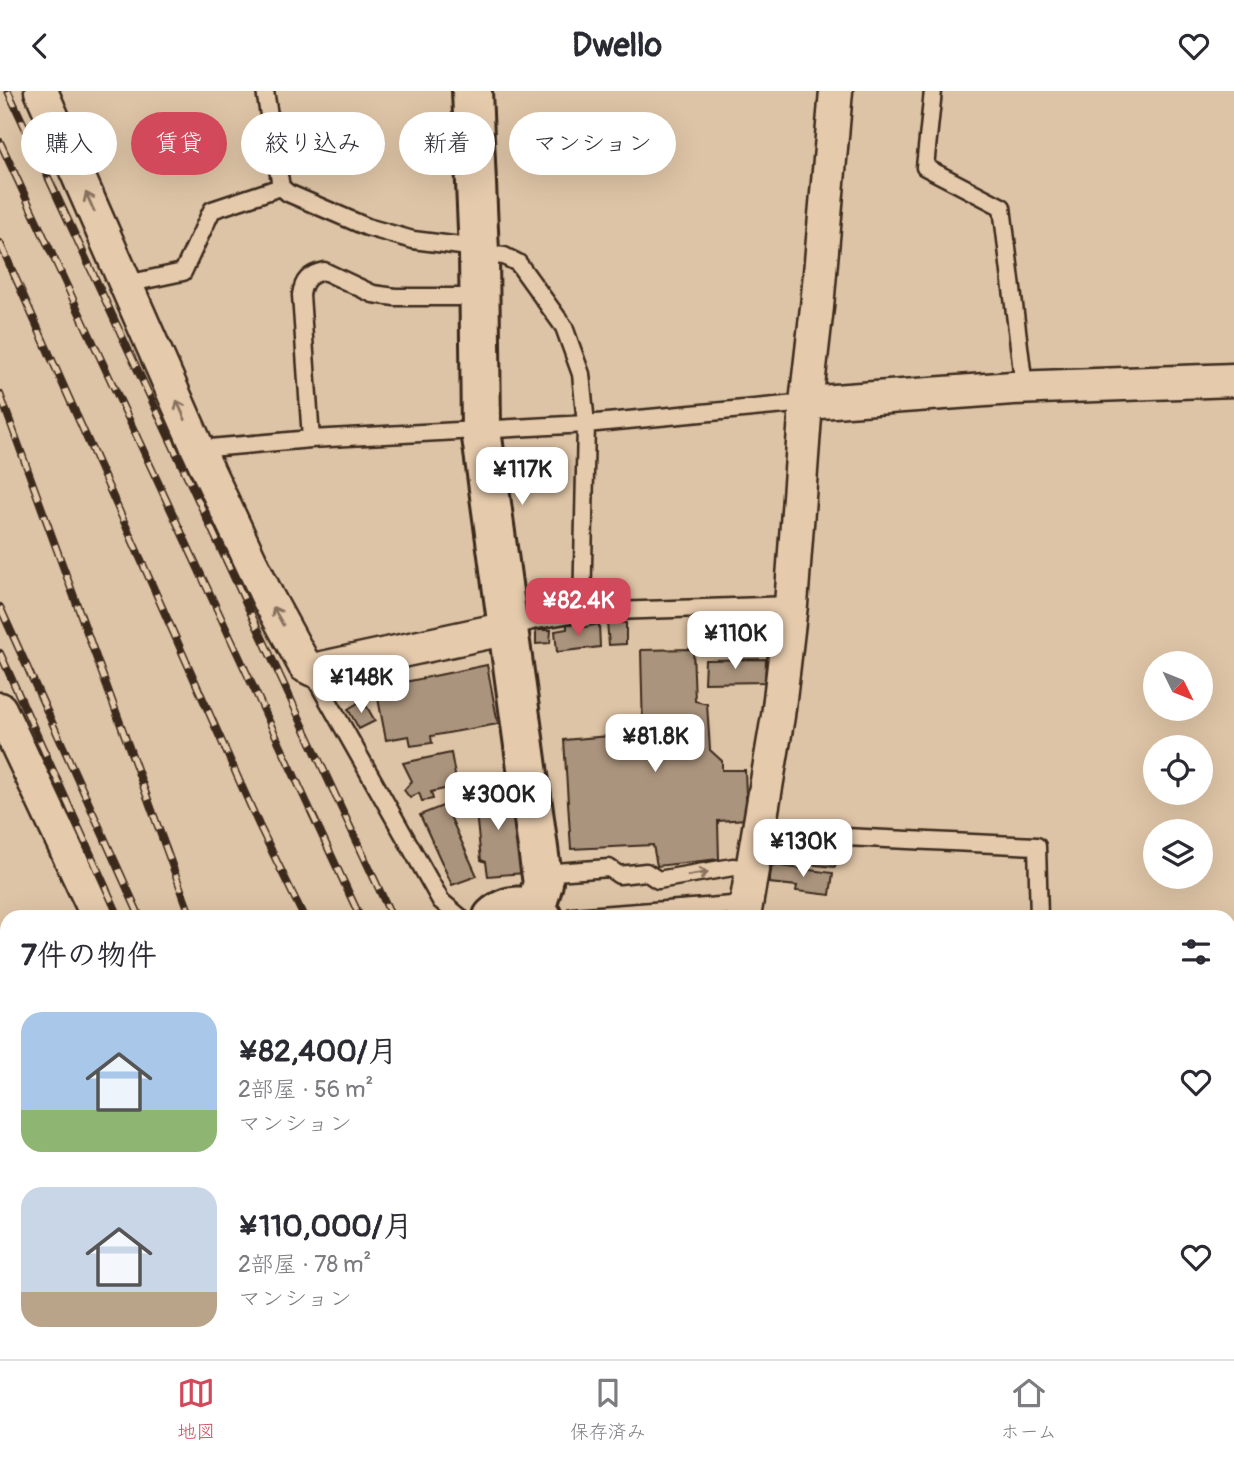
<!DOCTYPE html>
<html lang="ja">
<head>
<meta charset="utf-8">
<style>
	body { margin:0; font-family:Pangolin,"Klee One",sans-serif; background:#f2f2f3; color:#2b2b33; height:100vh; display:flex; flex-direction:column; font-size:26px; white-space:nowrap }
	* { box-sizing:border-box; margin:0 }
	p { font-size:23px; color:#7c7c81 }
	.icon { flex:none; width:38px; height:38px; fill:none; stroke:currentColor; stroke-width:2; stroke-linecap:round; stroke-linejoin:round }
	.map { position:relative; flex:1; overflow:hidden }
	.side { position:absolute; left:0px; top:819px; width:1236px; height:450px; display:flex; flex-direction:column; background:#fff; border-radius:21px 21px 0 0; box-shadow:0 7px 28px #0002 }
	.side>* { flex:none }
	.top-card { position:absolute; left:21px; top:21px; width:700px; height:63px; display:flex; gap:14px }
	.needle { width:46px; rotate:133deg }
	.buttons { position:absolute; left:1143px; top:560px; display:grid; gap:14px }
	.buttons a { display:grid; place-items:center; width:70px; height:70px; border-radius:50%; background:#fff; box-shadow:0 7px 28px #0002; font-size:35px }
	.price { position:absolute; translate:-50% -60px; padding:0 16px; border-radius:14px; background:#fff; color:#222; font-size:23px; line-height:46px; filter:drop-shadow(0 2px 4px #0008) }
	.price::after { content:''; position:absolute; left:50%; top:42px; width:21px; height:16px; margin-left:-10px; background:inherit; clip-path:polygon(0 0,100% 0,50% 100%) }
	.price.on { background:#d1495b; color:#fff }
	ul { padding:0; list-style:none }
	li { display:flex; align-items:center; gap:21px; height:175px; padding:0 21px }
	li span { display:grid; place-items:center; flex:none; width:196px; height:140px; border-radius:21px; color:#555 }
	li>.icon { margin-inline-start:auto }
	span .icon { width:84px; height:84px; fill:#fffc; stroke-width:1 }
	li b { font-size:30px }
	h2 { display:flex; justify-content:space-between; align-items:center; height:84px; padding:0 21px; font-size:30px }
	.pill { padding:0 24px; border-radius:32px; background:#fff; box-shadow:0 7px 28px #0002; font-size:24px; line-height:63px }
	.pill.on { background:#d1495b; color:#fff }
	header { display:flex; justify-content:space-between; align-items:center; height:91px; padding:0 21px; background:#fff; font-size:32px; font-weight:700 }
	.dock { display:flex; justify-content:space-around; align-items:center; height:98px; border-top:2px solid #e1e1e2; background:#fff; font-size:19px; color:#7c7c81 }
	.dock a { display:grid; justify-items:center; gap:4px }
	.dock .on { color:#d1495b }
	.map>svg:first-child { display:block }
</style>
</head>
<body>
<header><svg class="icon" aria-label="back" viewBox="0 0 24 24"><path d="M15 5l-7 7 7 7"/></svg>Dwello<svg class="icon" aria-label="heart" viewBox="0 0 24 24"><path d="M12 20l-8-8c-3-5 5-10 8-4 3-6 11-1 8 4z"/></svg></header>
<div class="map">
<svg width="1234" height="1268" viewBox="0 0 1234 1268">
	<rect width="100%" height="100%" fill="#dec4a6"/>
	<filter id="ink" filterUnits="userSpaceOnUse"><feTurbulence type="fractalNoise" baseFrequency=".0143" numOctaves="2"/><feDisplacementMap in="SourceGraphic" scale="14" xChannelSelector="R" yChannelSelector="G"/><feConvolveMatrix kernelMatrix="1 2 1 2 8 2 1 2 1" color-interpolation-filters="sRGB"/></filter>
	<g filter="url(#ink)">
		<path fill="#ab947d" stroke="#3b2a1e" stroke-width="2" d="M607,531L626,532V553L609,554Z
			M567,533H580V537L599,533L600,556L557,561L555,540L567,538Z
			M536,539H551L550,552L536,553Z
			M693,558L695,610L707,613L710,659L722,670V679H745L747,728L718,730L719,768L657,775L653,754L571,758L564,649L643,642L641,559Z
			M766,568L765,591L704,592L705,569Z
			M487,574L498,633L431,645L432,652L411,655L409,645L386,649L376,597Z
			M363,609L375,630L359,638L348,618Z
			M451,662L457,695L431,701L433,708L422,710L419,702L410,707L404,699L412,690L403,672Z
			M511,696L524,782L488,785L486,771L481,769L474,702Z
			M445,714L477,785L452,794L420,724Z
			M770,751L838,756L835,776L766,769Z
			M772,774L833,782L830,804L796,800L797,795L769,792Z
			M1234,1115V1151H1228V1116Z
			M259,1262H281L284,1268H262Z
			M513,1262H627L630,1268H500Z
			M673,1262H694L697,1268H660Z"/>
		<g fill="none" stroke-linecap="round" stroke-linejoin="round">
			<defs>
				<path id="service" d="M265,0L281,96L288,102L367,136L413,149L461,155L479,162L504,165L518,172L564,236L581,283L586,333L582,521
					M933,0L925,76L1002,116L1024,296
					M126,193L183,181L212,119L281,96
					M311,348L301,204C303,190 309,183 324,180L373,203L395,206H480
					M198,358L311,348L586,333L806,312
					M508,537L532,530L582,521L791,514
					M313,579L317,590L441,810L460,826
					M759,742L1037,755L1039,826
					M542,782L609,777L619,784L646,781L658,789L733,776L752,779
					M572,826L746,813
					M841,1262L844,1268"/>
				<path id="minor" d="M41,0L198,358L268,507L305,575L313,579L508,537
					M806,312L1013,297L1234,289
					M0,618L98,826
					M744,826L778,625L791,514L806,312L817,216L836,0
					M0,1118L7,1116
					M299,1262L302,1268
					M1037,1262V1268"/>
				<path id="tertiary" d="M472,0L479,162L481,339L540,772L543,792L535,819
					M493,826C507,813 528,811 542,826
					M1228,945L1234,944
					M799,1262L801,1268
					M906,1268V1262
					M941,1268L964,1262"/>
				<path id="secondary" d="M1228,1241H1234"/>
			</defs>
			<use href="#service" stroke="#3b2a1e" stroke-width="21"/>
			<use href="#minor" stroke="#3b2a1e" stroke-width="37"/>
			<use href="#tertiary" stroke="#3b2a1e" stroke-width="44"/>
			<use href="#secondary" stroke="#3b2a1e" stroke-width="44"/>
			<use href="#service" stroke="#e5caac" stroke-width="16"/>
			<use href="#minor" stroke="#e5caac" stroke-width="32"/>
			<use href="#tertiary" stroke="#e5caac" stroke-width="38"/>
			<use href="#secondary" stroke="#e5caac" stroke-width="38"/>
			<defs>
				<path id="rail" d="M8,0L392,826
					M0,51L360,826
					M0,152L259,734L304,826
					M0,303L191,826
					M0,516L140,826
					M0,562L119,826
					M314,1262L317,1268
					M335,1262L338,1268
					M365,1262L368,1268
					M500,1262L503,1268
					M565,1262L568,1268
					M595,1262L598,1268"/>
			</defs>
			<use href="#rail" stroke="#3b2a1e" stroke-width="8"/>
			<use href="#rail" stroke="#e5caac" stroke-width="5" stroke-dasharray="16" stroke-linecap="butt"/>
		</g>
		<defs><path id="oneway-shaft" d="M-6 0H5M1.5-3L5.5 0L1.5 3" fill="none" stroke-width="1.6" stroke-linecap="round" stroke-linejoin="round" transform="scale(1.75)"/></defs>
		<g stroke="#88725e">
			<use href="#oneway-shaft" transform="translate(90 111) rotate(-114)"/>
			<use href="#oneway-shaft" transform="translate(181 319) rotate(-114)"/>
			<use href="#oneway-shaft" transform="translate(278 525) rotate(-119)"/>
			<use href="#oneway-shaft" transform="translate(698 783) rotate(-9)"/>
		</g>
	</g>
</svg>
<div class="buttons">
<a><svg class="needle" viewBox="-14 -14 28 28"><path d="M0-13l5 13h-10z" fill="#e53935"/><path d="M0 13l5-13h-10z" fill="#7c7c81"/></svg></a>
<a><svg class="icon" aria-label="locate" viewBox="0 0 24 24"><circle cx="12" cy="12" r="6"/><path d="M12 2v4M12 18v4M2 12h4M18 12h4"/></svg></a>
<a><svg class="icon" aria-label="layers" viewBox="0 0 24 24"><path d="M12 4l9 5-9 5-9-5zM3 14l9 5 9-5"/></svg></a>
</div>
<b class="price" style="left:522px;top:416px">¥117K</b>
<b class="price on" style="left:578px;top:547px">¥82.4K</b>
<b class="price" style="left:735px;top:580px">¥110K</b>
<b class="price" style="left:361px;top:624px">¥148K</b>
<b class="price" style="left:655px;top:683px">¥81.8K</b>
<b class="price" style="left:498px;top:741px">¥300K</b>
<b class="price" style="left:803px;top:788px">¥130K</b>
<div class="top-card">
<a class="pill">購入</a>
<a class="pill on">賃貸</a>
<a class="pill">絞り込み</a>
<a class="pill">新着</a>
<a class="pill">マンション</a>
</div>
<section class="side">
<h2>7件の物件<svg class="icon" aria-label="filters" viewBox="0 0 24 24"><path d="M4 7h16M4 17h16"/><circle cx="9" cy="7" r="2"/><circle cx="15" cy="17" r="2"/></svg></h2>
<ul>
<li><span style="background:linear-gradient(#a9c7e8 70%,#8fb573 0)"><svg class="icon" aria-label="home" viewBox="0 0 24 24"><path d="M3 11l9-7 9 7M6 9v11h12V9"/></svg></span><div><b>¥82,400/月</b><p>2部屋 · 56 m²</p><p>マンション</p></div><svg class="icon" aria-label="heart" viewBox="0 0 24 24"><path d="M12 20l-8-8c-3-5 5-10 8-4 3-6 11-1 8 4z"/></svg></li>
<li><span style="background:linear-gradient(#c9d6e8 75%,#b9a48a 0)"><svg class="icon" aria-label="home" viewBox="0 0 24 24"><path d="M3 11l9-7 9 7M6 9v11h12V9"/></svg></span><div><b>¥110,000/月</b><p>2部屋 · 78 m²</p><p>マンション</p></div><svg class="icon" aria-label="heart" viewBox="0 0 24 24"><path d="M12 20l-8-8c-3-5 5-10 8-4 3-6 11-1 8 4z"/></svg></li>
</ul>
</section>
</div>
<nav class="dock">
<a class="on"><svg class="icon" aria-label="map" viewBox="0 0 24 24"><path d="M3 6l6-2 6 2 6-2v14l-6 2-6-2-6 2zM9 4v14M15 6v14"/></svg>地図</a>
<a><svg class="icon" aria-label="saved" viewBox="0 0 24 24"><path d="M7 4h10v16l-5-4-5 4z"/></svg>保存済み</a>
<a><svg class="icon" aria-label="home" viewBox="0 0 24 24"><path d="M3 11l9-7 9 7M6 9v11h12V9"/></svg>ホーム</a>
</nav>
</body>
</html>
